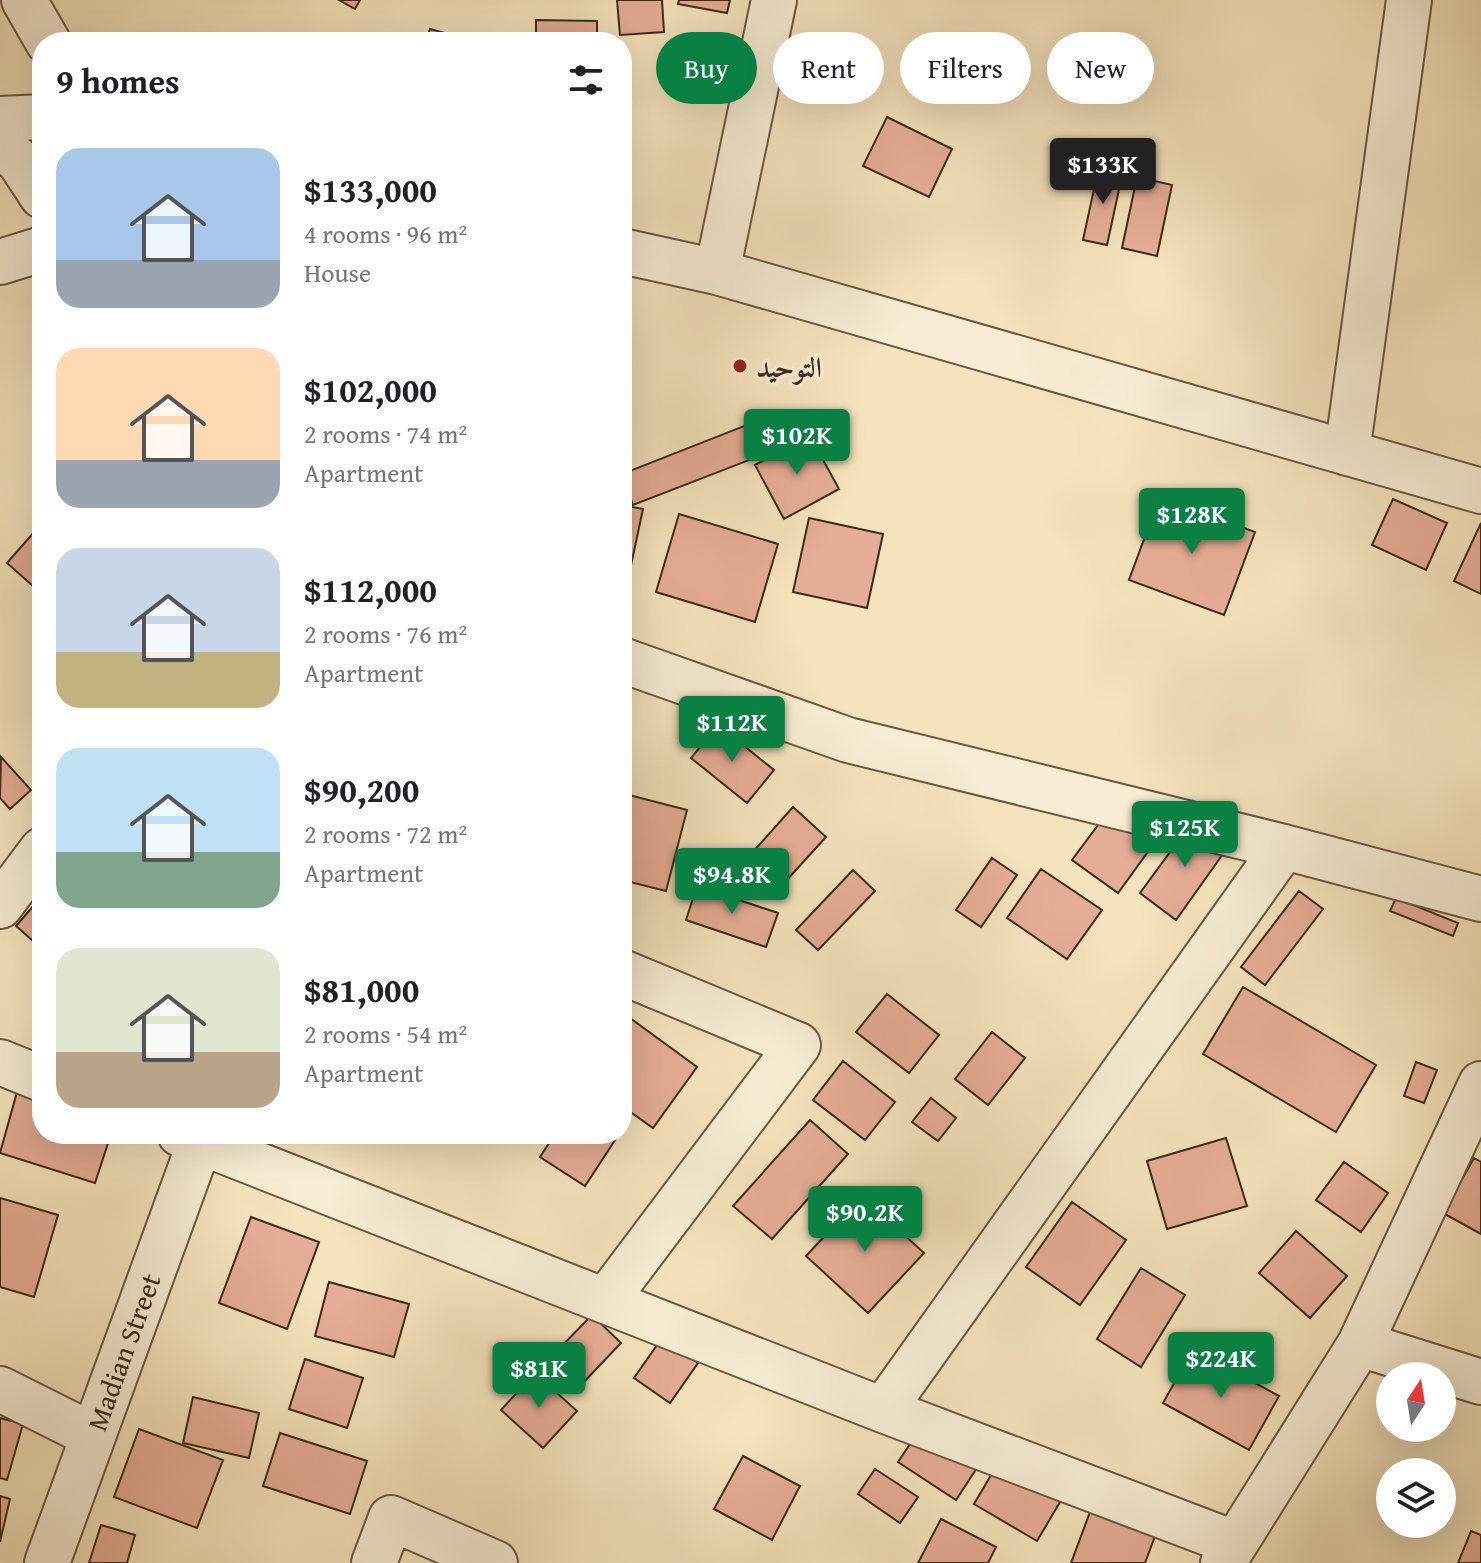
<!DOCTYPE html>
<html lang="en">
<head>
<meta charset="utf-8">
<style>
	body { margin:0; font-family:"Gentium Book Plus",Amiri,serif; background:#f2f2f2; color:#202124; height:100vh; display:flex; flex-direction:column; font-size:30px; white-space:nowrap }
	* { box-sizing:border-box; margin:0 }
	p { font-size:26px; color:#757577 }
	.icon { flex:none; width:44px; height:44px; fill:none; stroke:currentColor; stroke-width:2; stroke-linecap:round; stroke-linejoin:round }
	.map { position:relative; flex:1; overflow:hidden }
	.sheet { position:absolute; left:32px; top:32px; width:600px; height:1112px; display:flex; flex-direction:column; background:#fff; border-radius:32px; box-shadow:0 8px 32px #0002 }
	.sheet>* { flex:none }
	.guide { position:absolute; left:656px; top:32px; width:704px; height:72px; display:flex; gap:16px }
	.needle { width:52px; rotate:12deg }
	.controls { position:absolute; left:1376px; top:1362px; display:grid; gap:16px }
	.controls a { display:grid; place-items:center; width:80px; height:80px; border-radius:50%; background:#fff; box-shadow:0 8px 32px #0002; font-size:40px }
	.price { position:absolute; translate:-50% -68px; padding:0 18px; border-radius:8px; background:#0b8043; color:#fff; font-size:26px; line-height:52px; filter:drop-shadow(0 2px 4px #0008) }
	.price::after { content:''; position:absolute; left:50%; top:48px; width:24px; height:18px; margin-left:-12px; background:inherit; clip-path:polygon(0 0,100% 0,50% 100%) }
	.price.current { background:#222; color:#fff }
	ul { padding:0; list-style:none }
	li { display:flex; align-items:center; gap:24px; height:200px; padding:0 24px }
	li span { display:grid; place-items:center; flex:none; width:224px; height:160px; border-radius:24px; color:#555 }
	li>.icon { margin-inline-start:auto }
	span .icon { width:96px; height:96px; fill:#fffc; stroke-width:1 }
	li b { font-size:34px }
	h2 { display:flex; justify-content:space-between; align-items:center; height:96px; padding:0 24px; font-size:34px }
	.tag { padding:0 28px; border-radius:36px; background:#fff; box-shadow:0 8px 32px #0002; font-size:28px; line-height:72px }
	.tag.current { background:#0b8043; color:#fff }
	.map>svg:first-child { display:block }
</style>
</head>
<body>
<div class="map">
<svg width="1481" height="1563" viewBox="0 0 1481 1563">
	<rect width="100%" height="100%" fill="#f5e3bd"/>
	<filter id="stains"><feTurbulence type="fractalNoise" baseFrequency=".0025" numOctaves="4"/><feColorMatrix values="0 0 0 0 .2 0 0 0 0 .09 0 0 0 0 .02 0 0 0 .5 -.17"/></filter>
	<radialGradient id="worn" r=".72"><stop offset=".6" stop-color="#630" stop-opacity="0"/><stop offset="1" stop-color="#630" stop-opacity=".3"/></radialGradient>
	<path fill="#e6ad96" stroke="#3a2a18" stroke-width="2" d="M339,0H360L355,9Z
		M617,0H662L664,32L620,35Z
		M679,0H730L727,13L678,4Z
		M536,20L597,21V42H536Z
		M430,29L478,42H426Z
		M887,117L952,149L929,197L863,166Z
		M1099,166L1123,171L1107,245L1083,240Z
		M1137,177L1172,185L1157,256L1122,248Z
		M780,412L793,443L633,505L622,474Z
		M810,436L839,489L784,519L755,465Z
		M1160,496L1255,532L1224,615L1129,580Z
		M1393,499L1447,523L1426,570L1372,545Z
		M622,505L643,509L627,584L622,583Z
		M679,514L778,544L755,622L656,592Z
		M809,518L883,534L867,608L793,592Z
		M42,523V594L7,563Z
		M1481,523V594L1454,581Z
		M718,725L774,770L747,803L691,758Z
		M1,757L31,790L10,809L0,798Z
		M629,795L687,810L666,891L622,880V823Z
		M793,807L826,837L775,893L742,864Z
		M1110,809L1155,842L1118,893L1072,860Z
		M1195,818L1230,844L1176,920L1140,893Z
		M992,858L1017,875L981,927L956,910Z
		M1041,869L1102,910L1067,959L1007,918Z
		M853,870L875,891L818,950L796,930Z
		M697,886L778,913L766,947L686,920Z
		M1299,891L1323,909L1265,985L1241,967Z
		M42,896V949L16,926Z
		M1396,898L1458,923L1453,936L1390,911Z
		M1243,987L1376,1065L1336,1132L1203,1054Z
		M887,994L939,1035L909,1073L856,1032Z
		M630,1018L697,1067L653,1128L622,1106V1029Z
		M992,1032L1025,1058L988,1105L955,1079Z
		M843,1061L895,1102L865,1140L813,1100Z
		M1416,1062L1437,1070L1424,1103L1404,1096Z
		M19,1085L42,1092V1134H111L95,1183L0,1153Z
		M931,1098L956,1118L938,1141L912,1122Z
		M810,1120L848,1154L772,1239L733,1206Z
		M555,1134H619L585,1186L540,1157Z
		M1226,1138L1247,1206L1167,1229L1147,1161Z
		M1474,1158L1481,1162V1234L1443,1213Z
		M1344,1162L1388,1193L1361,1232L1316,1200Z
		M862,1196L924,1253L868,1313L806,1256Z
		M0,1198L58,1215L34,1297L0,1287Z
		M1072,1202L1126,1240L1080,1305L1026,1267Z
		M251,1217L319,1242L287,1329L219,1303Z
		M1296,1231L1347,1276L1310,1318L1259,1273Z
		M1141,1268L1185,1295L1141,1367L1097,1339Z
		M329,1282L409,1304L394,1357L315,1336Z
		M592,1315L621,1343L581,1385L552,1356Z
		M662,1338L698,1363L670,1403L634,1378Z
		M1193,1349L1279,1396L1249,1450L1163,1403Z
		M305,1359L363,1378L347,1428L289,1409Z
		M535,1373L577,1411L543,1448L501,1410Z
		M193,1397L259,1413L249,1458L183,1443Z
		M929,1416L986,1454L956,1500L898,1462Z
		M0,1418L23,1424L7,1480L0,1478Z
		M139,1429L223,1460L197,1528L114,1497Z
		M280,1433L367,1461L350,1514L263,1486Z
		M1010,1443L1073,1480L1037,1541L974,1504Z
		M743,1456L800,1486L772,1540L714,1509Z
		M875,1469L918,1497L900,1523L858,1494Z
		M0,1496L10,1499L0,1542Z
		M1093,1504L1158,1528L1145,1563H1071Z
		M941,1519L996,1547L988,1563H918Z
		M101,1525L135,1535L127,1563H89Z
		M1471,1531L1481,1535V1563H1458Z"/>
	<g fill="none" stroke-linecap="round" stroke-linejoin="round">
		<defs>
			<path id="minor" d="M24,0L48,42
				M0,119L42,117
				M0,145L19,161L42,196
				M622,251L717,272L1481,491
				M0,262L42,249
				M717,272L774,0
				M1347,453L1409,0
				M622,660L848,740L1284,847L1481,899
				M0,906L42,850
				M0,1062L42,1079
				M180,1134L883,1410L1234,1543
				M606,1300L798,1045L622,972
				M1360,1344L1481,1382
				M0,1389L92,1435
				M883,1410L1284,847
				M47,1563L200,1142
				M374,1563L391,1518L495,1563
				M1223,1563L1360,1344L1481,1084"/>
		</defs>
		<use href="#minor" stroke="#695841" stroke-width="48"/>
		<use href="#minor" stroke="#f8edd4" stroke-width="44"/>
	</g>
	<circle fill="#8f2418" stroke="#f8edd4" stroke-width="3" cx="740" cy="366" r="8"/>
	<g text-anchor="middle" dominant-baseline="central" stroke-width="7" stroke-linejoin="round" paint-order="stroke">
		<g font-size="28" font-weight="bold" fill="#3a2a18" stroke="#f8edd4" text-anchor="start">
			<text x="756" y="366">التوحيد</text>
		</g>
		<g font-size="28" fill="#3a2a18" stroke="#f8edd4">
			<text transform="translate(123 1352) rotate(-70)">Madian Street</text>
		</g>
	</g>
	<rect width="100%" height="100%" filter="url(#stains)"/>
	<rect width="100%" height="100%" fill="url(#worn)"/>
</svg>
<div class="controls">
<a><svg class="needle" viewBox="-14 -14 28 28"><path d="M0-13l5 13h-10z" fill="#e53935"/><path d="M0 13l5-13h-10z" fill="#757577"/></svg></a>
<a><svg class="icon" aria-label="layers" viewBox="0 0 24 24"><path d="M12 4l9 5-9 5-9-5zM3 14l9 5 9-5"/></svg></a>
</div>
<b class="price current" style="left:1103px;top:206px">$133K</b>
<b class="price" style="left:797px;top:477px">$102K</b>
<b class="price" style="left:1192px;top:556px">$128K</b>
<b class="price" style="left:732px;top:764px">$112K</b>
<b class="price" style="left:1185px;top:869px">$125K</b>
<b class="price" style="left:732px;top:916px">$94.8K</b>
<b class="price" style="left:865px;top:1254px">$90.2K</b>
<b class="price" style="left:1221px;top:1400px">$224K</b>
<b class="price" style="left:539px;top:1410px">$81K</b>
<div class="guide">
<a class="tag current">Buy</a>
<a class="tag">Rent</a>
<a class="tag">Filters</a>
<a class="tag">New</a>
</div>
<section class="sheet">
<h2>9 homes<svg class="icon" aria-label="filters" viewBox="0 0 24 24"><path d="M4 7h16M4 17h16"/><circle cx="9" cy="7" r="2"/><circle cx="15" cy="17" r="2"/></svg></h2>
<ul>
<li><span style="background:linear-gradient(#a9c7e8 70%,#9aa5b1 0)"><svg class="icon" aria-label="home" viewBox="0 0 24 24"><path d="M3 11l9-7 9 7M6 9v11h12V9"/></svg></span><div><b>$133,000</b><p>4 rooms · 96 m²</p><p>House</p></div></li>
<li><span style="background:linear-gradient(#ffd9b3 70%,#9aa5b1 0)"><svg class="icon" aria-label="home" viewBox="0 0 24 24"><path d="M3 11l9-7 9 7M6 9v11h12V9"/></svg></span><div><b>$102,000</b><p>2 rooms · 74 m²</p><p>Apartment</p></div></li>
<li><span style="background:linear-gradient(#c9d6e8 65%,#c2b280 0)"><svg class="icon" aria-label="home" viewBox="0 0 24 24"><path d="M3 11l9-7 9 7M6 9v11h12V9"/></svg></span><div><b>$112,000</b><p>2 rooms · 76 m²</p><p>Apartment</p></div></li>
<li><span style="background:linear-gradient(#bfe0f5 65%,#7fa58c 0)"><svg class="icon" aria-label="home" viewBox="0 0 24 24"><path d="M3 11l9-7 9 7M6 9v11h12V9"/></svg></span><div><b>$90,200</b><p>2 rooms · 72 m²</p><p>Apartment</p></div></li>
<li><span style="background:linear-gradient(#dfe7d0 65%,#b9a48a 0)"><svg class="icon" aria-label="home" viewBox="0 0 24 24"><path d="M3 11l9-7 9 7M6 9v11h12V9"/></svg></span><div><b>$81,000</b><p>2 rooms · 54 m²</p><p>Apartment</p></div></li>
</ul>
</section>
</div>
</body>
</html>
